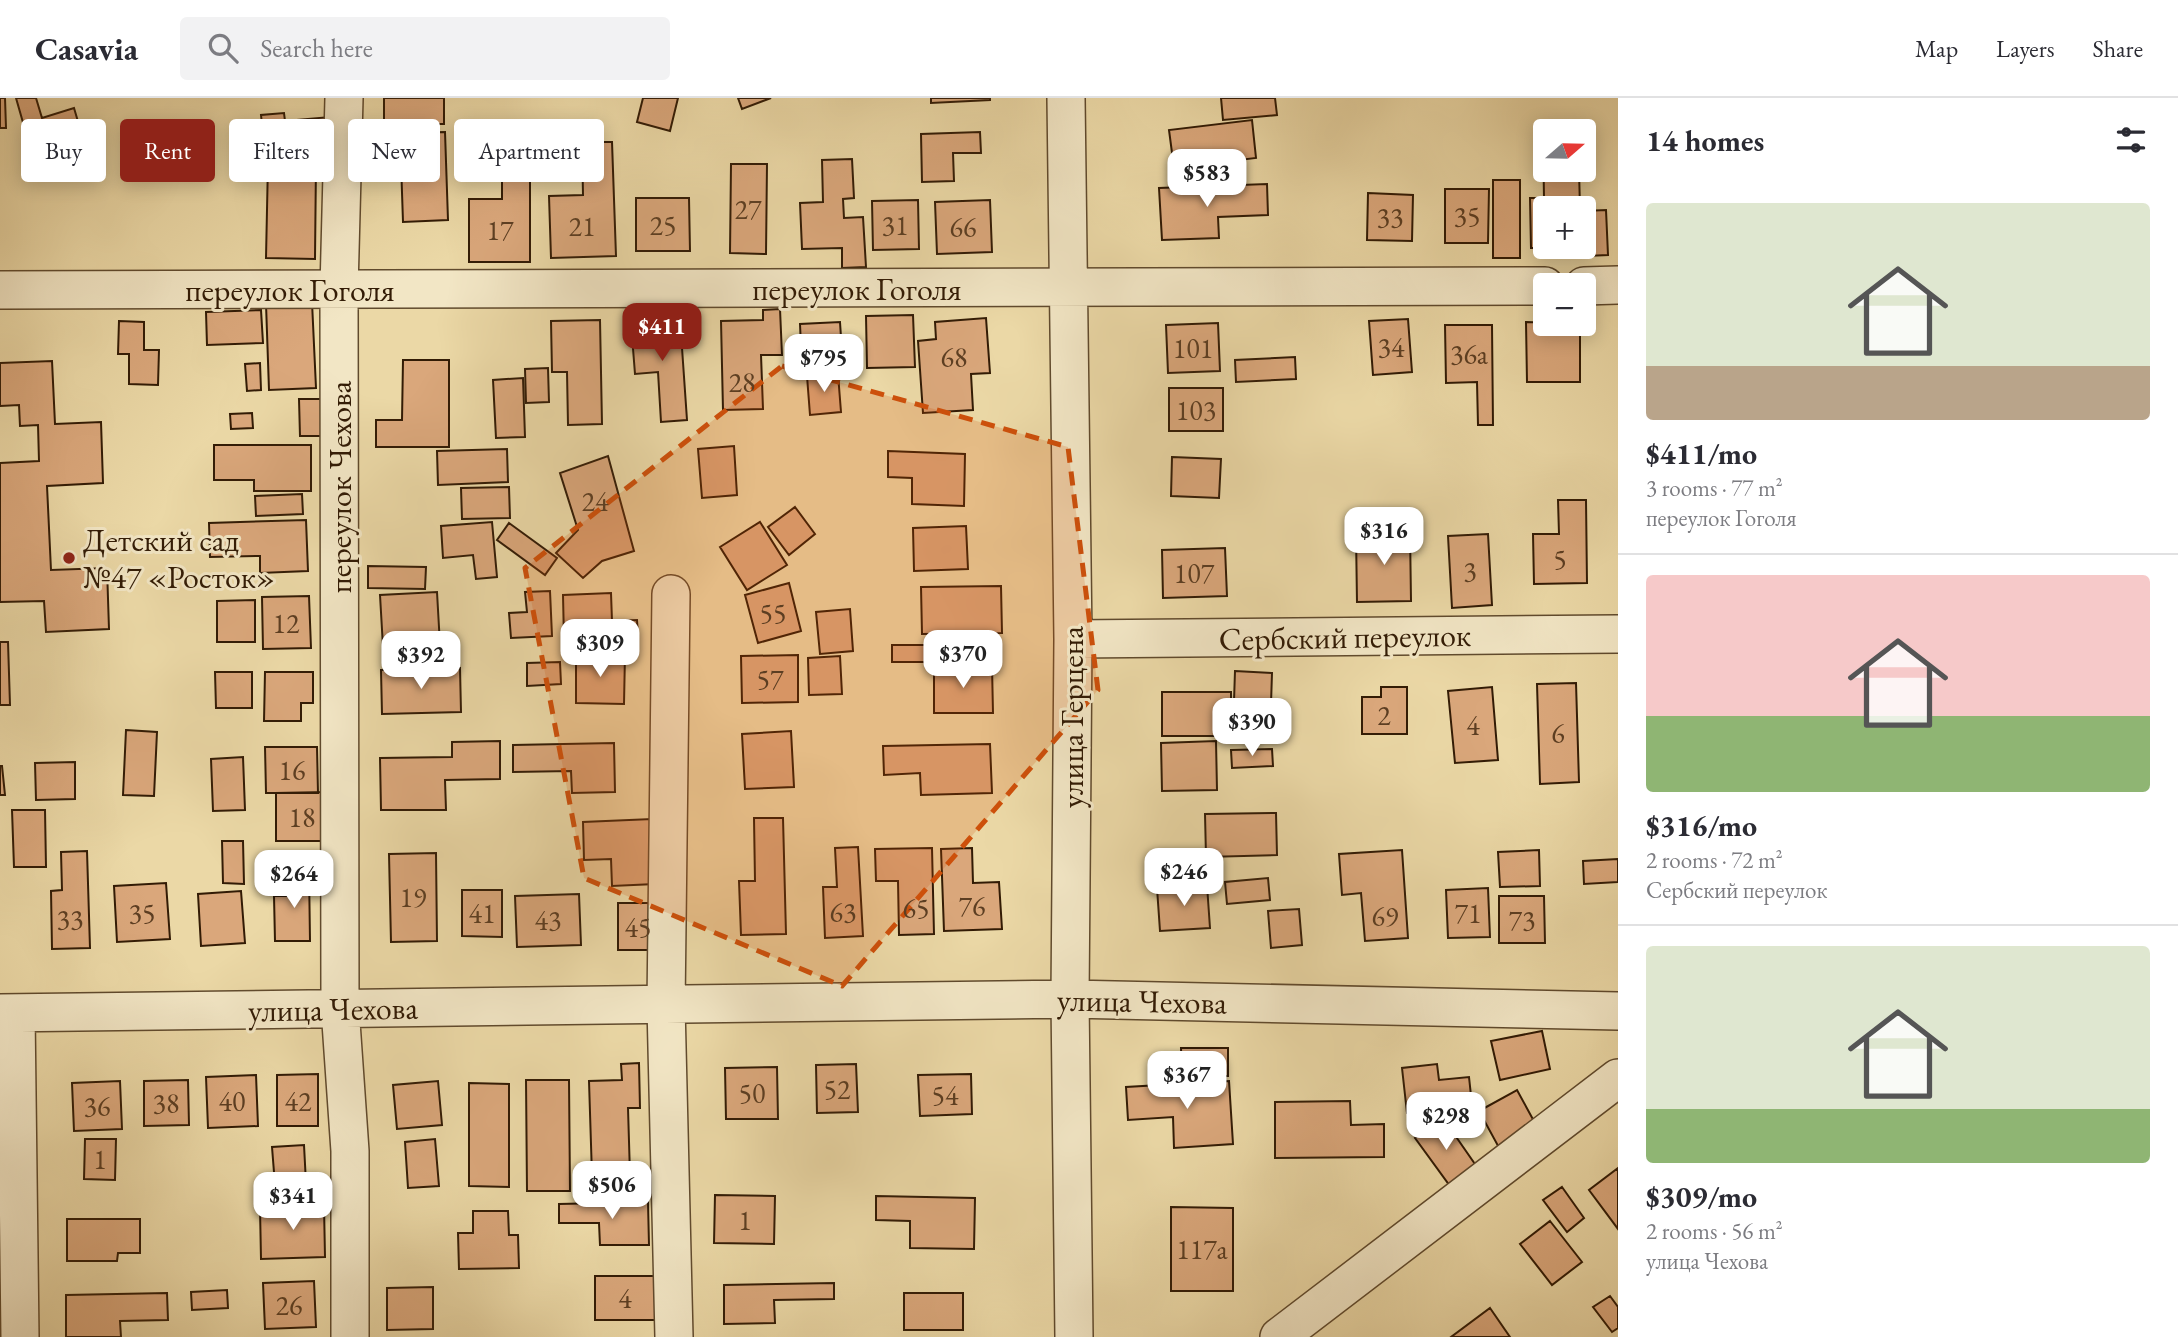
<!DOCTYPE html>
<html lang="en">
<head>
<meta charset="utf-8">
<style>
	body { margin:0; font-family:"EB Garamond",serif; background:#f2f2f3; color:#2b2b33; height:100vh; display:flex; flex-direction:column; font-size:26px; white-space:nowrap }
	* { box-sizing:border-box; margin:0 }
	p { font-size:23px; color:#7c7c81 }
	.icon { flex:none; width:38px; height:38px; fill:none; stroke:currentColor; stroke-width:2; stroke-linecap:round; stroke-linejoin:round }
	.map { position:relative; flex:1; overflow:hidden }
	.drawer { display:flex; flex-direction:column; background:#fff; width:560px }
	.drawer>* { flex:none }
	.hud { position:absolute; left:21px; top:21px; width:665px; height:63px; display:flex; gap:14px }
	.needle { width:46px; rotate:70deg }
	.controls { position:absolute; left:1533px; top:21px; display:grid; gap:14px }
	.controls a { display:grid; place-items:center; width:63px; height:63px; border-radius:7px; background:#fff; box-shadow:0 4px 18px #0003; font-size:35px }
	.price { position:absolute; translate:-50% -60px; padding:0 16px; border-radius:14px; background:#fff; color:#222; font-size:23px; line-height:46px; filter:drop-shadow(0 2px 4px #0008) }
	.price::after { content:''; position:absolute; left:50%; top:42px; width:21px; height:16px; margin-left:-10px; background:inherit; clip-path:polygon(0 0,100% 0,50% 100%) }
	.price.on { background:#8f2418; color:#fff }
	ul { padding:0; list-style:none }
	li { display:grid; align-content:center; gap:14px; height:371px; padding:0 28px }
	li+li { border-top:2px solid #e1e1e2 }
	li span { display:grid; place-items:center; height:217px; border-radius:7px; color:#555 }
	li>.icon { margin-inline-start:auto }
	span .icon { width:126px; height:126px; fill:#fffc; stroke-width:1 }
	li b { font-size:30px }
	h2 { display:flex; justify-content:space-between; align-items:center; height:84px; padding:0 28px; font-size:30px }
	.chip { padding:0 24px; border-radius:7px; background:#fff; box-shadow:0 4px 18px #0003; font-size:24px; line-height:63px }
	.chip.on { background:#8f2418; color:#fff }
	header { display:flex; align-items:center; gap:42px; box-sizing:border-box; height:98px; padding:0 35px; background:#fff; border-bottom:2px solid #e1e1e2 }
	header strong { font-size:33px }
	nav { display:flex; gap:38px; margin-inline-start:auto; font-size:24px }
	.search { width:490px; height:63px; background:#f2f2f3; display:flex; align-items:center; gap:18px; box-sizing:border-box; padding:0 24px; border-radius:7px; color:#7c7c81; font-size:26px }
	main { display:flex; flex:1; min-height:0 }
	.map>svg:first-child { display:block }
</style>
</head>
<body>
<header>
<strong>Casavia</strong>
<div class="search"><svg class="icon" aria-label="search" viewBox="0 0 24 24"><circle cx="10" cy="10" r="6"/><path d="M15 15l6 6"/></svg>Search here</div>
<nav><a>Map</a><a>Layers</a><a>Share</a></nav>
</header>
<main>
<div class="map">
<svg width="1618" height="1239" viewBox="0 0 1618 1239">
	<rect width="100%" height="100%" fill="#ebd8a6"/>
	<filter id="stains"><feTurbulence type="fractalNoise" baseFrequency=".00286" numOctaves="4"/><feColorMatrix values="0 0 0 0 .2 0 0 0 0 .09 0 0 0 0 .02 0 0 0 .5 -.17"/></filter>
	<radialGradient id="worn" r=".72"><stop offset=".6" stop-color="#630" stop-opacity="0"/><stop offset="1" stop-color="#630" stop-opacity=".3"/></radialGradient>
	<path fill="#daa77b" stroke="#321b05" stroke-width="2" d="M0,0H5L6,30H0Z
		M16,0H36L42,20L74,10L79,27L28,42Z
		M384,0H444V26H384Z
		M643,0H678L670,33L637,24Z
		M738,0H771L742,11Z
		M931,0H990V2L931,5Z
		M1221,0H1275L1277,17L1223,22Z
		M284,15L285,23L330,19L331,40L264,45L261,17Z
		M1252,22L1256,60L1174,70L1169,32Z
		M445,34L448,122L403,124L400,35Z
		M980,34L981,55H953L954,83L922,84L921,36Z
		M1543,36H1545V72H1579L1580,110H1545V149L1580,150H1531L1530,100H1544Z
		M582,44H612L616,158L551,160L549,98L583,97Z
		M852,61L854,100L843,101L844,120L863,119L866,169L842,170V150L802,151L800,105L823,104L822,62Z
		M268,64L316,65L315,161L266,160Z
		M530,64V164H469V101H502V65Z
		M731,66H767L766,156L730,155Z
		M1493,82H1520V160H1493Z
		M1267,86L1268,117L1218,119L1219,140L1162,142L1159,90Z
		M1445,91H1489L1488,145H1445Z
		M1368,95L1413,97L1412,143L1367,142Z
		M636,100H689L690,153H636Z
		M918,102L919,151L873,152L872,103Z
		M990,102L992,154L937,156L935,104Z
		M1606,112L1608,157L1586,158L1584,113Z
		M312,204L316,290L269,292L266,206Z
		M780,211L782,257H761L763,311L723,312L721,223L763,222V212Z
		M261,212L263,245L207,247L206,214Z
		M913,217L915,269L867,270L866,218Z
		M986,220L990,275L971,276L973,312L923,315L918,243L936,241L935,224Z
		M680,221L687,322L661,324L658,274L635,276L631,225Z
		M1408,221L1412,274L1373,277L1369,223Z
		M600,222L602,326L568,327L567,274H552L551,223Z
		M119,223L144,224V252H159L158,287L129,286V256H118Z
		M840,224L843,270L802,272L800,226Z
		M1526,224L1580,226V284H1527Z
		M1218,225L1220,273L1168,275L1166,227Z
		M1445,227H1492L1493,327H1478L1477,284L1446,285Z
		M1295,259L1296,281L1236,284L1235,262Z
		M403,262H449V349H376V322H402Z
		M52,263L55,326L101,324L103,385L47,388L51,472L107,470L109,531L46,534L44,503L0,504V365L39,363L38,327L20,328L19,307L0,308V265Z
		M260,265L261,292L247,293L245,266Z
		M548,270L549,304L526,305L525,271Z
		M838,276L841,314L810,317L807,278Z
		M523,280L525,339L496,340L493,282Z
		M1169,290H1223V333H1169Z
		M299,301H324V338H300Z
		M252,315L253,330L231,331L230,316Z
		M214,347H311V393H254V382H214Z
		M734,348L737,397L702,400L698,351Z
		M507,351L508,384L438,387L437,353Z
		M888,353L965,356L964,408L912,406V380L888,379Z
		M608,358L634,453L602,463L583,480L556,455L578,432L560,375Z
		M1172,359L1221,361L1219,400L1171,398Z
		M509,389L510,420L462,421L461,390Z
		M302,396L303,416L256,418L255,398Z
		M1558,402H1586L1587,485L1534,486L1533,436H1559Z
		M795,409L815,436L789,457L768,429Z
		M306,422L308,473L260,475V458L210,459L209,425Z
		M492,424L497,479L476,481L473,457L443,460L441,428Z
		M760,424L787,467L747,492L720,449Z
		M509,425L557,460L545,477L497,442Z
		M966,428L968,471L914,473L913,430Z
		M1410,434L1411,503L1357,504L1356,436Z
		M1488,436L1492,507L1452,510L1448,438Z
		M1225,450L1227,498L1163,500L1162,452Z
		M368,468L426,469L425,491L368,490Z
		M789,485L801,533L758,545L745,497Z
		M1001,488L1002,535L922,536L921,489Z
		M550,493L552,538L511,540L509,515L527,514L525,494Z
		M437,494L440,547L383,549L380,497Z
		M611,495L612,523L637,522L638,540L564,542L563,497Z
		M309,498L311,550L263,551L262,499Z
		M255,502V544H217V503Z
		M850,511L853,553L820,556L816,514Z
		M0,544H8L10,607H0Z
		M892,547H947L948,564H892Z
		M576,556H625L624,606L576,605Z
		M798,557V604L742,605L741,558Z
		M840,558L842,596L809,597L808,560Z
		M560,564L561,586L527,588V565Z
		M992,568L993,615H934V569Z
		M460,570L461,614L382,616L381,572Z
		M1235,573L1272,575L1271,606L1234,603Z
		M215,574H252V610H216Z
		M265,574H313V605H301V623H264Z
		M1576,585L1579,684L1540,686L1537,586Z
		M1381,589H1407V636H1362V599H1381Z
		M1492,589L1498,662L1455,665L1448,593Z
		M1162,594H1231V638H1162Z
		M126,632L157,634L154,698L123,697Z
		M791,633L794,689L745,691L742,636Z
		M500,643V681L445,682L446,712H381L380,660L452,659V644Z
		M1216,643L1217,692L1162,693L1161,645Z
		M614,645L615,694L572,695L571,673L513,674V647Z
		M990,646L992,695L921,697L920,675L884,677L883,648Z
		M265,649H317L318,695H266Z
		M1272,651L1273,668L1232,670L1231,652Z
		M243,659L245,712L213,713L211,661Z
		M75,664V701L36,702L35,665Z
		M0,668H2L5,697H0Z
		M328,694L329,743H276V695Z
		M12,712H45L46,769H14Z
		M1276,715L1277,757L1206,759L1205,716Z
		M754,720H783L786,836L741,837L739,783H755Z
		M652,721L655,786L612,788L611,761L584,762L583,724Z
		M222,743H243L244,786L223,785Z
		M858,749L863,838L825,840L823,789H837L835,750Z
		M932,750L934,836L899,837L898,783H876L875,751Z
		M972,750L973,785L999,784L1002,831L944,833L941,751Z
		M1402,752L1408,840L1365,843L1361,795L1342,797L1339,756Z
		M1539,752L1540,788L1500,789L1498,754Z
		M87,753L90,850L52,851L51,793L62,792L61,754Z
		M436,755L437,843L391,844L389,756Z
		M1618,761V784L1584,786L1583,763Z
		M290,772H309L310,843H275L274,798H290Z
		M1268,780L1270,802L1227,806L1225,784Z
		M166,785L170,841L117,844L114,788Z
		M1207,787L1210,830L1160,833L1157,790Z
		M1488,790L1490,839L1448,840L1446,792Z
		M462,792H502V839L462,838Z
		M241,793L245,845L201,848L198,796Z
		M579,796L581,847L517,849L515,798Z
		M1499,798H1544L1545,845H1499Z
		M618,805H658V852H618Z
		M1299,811L1302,847L1271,850L1268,813Z
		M1542,933L1550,971L1500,982L1491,943Z
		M1181,950H1228V978H1182Z
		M639,965L640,1010H628L630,1077L592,1078L589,983L622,982L621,966Z
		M856,966L858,1014L817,1015L816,967Z
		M1437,966L1439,982L1469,979L1472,1007L1407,1015L1402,970Z
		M777,969L778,1021H726L725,970Z
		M318,976V1028H277V977Z
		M971,976L972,1016L920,1018L918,977Z
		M256,977L258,1028L208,1030L206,979Z
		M188,982L189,1027L144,1028V983Z
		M526,982H569L570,1093H527Z
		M120,983L122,1031L74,1033L72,985Z
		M438,983L442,1027L397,1031L393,987Z
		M1229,983L1233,1046L1174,1050L1173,1019L1128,1022L1126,989Z
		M469,985L509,986V1089L469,1088Z
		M1517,992L1541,1036L1503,1057L1479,1013Z
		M1350,1003L1351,1027L1384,1026V1059L1275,1060V1004Z
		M1443,1020L1477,1069L1450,1088L1415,1040Z
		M85,1041H116L115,1082L84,1081Z
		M435,1041L439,1088L408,1090L405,1044Z
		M304,1047L306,1085L275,1087L272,1049Z
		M1618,1070V1131L1589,1092Z
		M1562,1089L1584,1120L1567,1134L1543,1102Z
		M715,1097L775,1098L774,1146L714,1145Z
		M876,1098L975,1100L974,1151L910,1150V1123L876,1122Z
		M648,1104L649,1147H600L599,1125H559V1106Z
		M324,1108L325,1159L261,1161L260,1110Z
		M1171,1109L1233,1110V1193H1171Z
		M473,1113H508L509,1137H518L519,1170L459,1171L458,1135H473Z
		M67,1121H140V1155H118L117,1163H67Z
		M1550,1123L1582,1164L1552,1187L1520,1146Z
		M595,1178H656V1222H595Z
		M314,1183L316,1229L265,1231L263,1185Z
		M834,1185V1201L774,1202L775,1225L724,1226V1187Z
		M433,1189V1231L387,1232V1190Z
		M227,1192L228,1210L192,1212L191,1194Z
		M167,1195L168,1222L120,1223L121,1239H66V1197Z
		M904,1195H963V1232H904Z
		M1610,1198L1618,1209V1230L1612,1234L1593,1209Z
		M1490,1210L1510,1239H1451Z"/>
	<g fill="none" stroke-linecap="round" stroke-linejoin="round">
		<defs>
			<path id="minor" d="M344,0L339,191L340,910L350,1053V1239
				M1066,0L1073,541L1070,901L1074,1239
				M1584,188L1618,187
				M0,192L1545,188
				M671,496L666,908L674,1239
				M1073,541L1618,536
				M0,915L1070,901L1618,913
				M16,915L20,1239
				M1279,1239L1618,980"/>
		</defs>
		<use href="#minor" stroke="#604a2d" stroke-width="40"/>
		<use href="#minor" stroke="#f2e6c5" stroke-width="37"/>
	</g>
	<path fill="#cd500b" fill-opacity="0.2" stroke="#cd500b" stroke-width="5" stroke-dasharray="14 9" stroke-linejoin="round" d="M782,268L1068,349L1098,592L842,888L584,780L525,470Z"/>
	<circle fill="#8f2418" stroke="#f2e6c5" stroke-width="2.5" cx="69" cy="460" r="7"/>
	<g text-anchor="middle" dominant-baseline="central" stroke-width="6" stroke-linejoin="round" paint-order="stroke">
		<g font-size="28" fill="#5c3e22">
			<text x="748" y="111">27</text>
			<text x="1467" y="118">35</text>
			<text x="1390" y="119">33</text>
			<text x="663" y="127">25</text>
			<text x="895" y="127">31</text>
			<text x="582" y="128">21</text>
			<text x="963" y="129">66</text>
			<text x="500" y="132">17</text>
			<text x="1391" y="249">34</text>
			<text x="1193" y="250">101</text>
			<text x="1469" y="256">36а</text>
			<text x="954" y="259">68</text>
			<text x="742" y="284">28</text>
			<text x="1196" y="312">103</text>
			<text x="595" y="403">24</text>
			<text x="1560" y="461">5</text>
			<text x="1470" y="473">3</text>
			<text x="1194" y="475">107</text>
			<text x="773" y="515">55</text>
			<text x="286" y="525">12</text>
			<text x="770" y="581">57</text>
			<text x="1384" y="617">2</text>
			<text x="1473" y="627">4</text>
			<text x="1558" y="635">6</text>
			<text x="292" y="672">16</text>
			<text x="302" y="719">18</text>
			<text x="413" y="799">19</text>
			<text x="972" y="808">76</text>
			<text x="916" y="810">65</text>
			<text x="843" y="814">63</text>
			<text x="142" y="815">35</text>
			<text x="482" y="815">41</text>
			<text x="1468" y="815">71</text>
			<text x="1385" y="818">69</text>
			<text x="70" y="821">33</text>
			<text x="548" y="822">43</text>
			<text x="1522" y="822">73</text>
			<text x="638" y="829">45</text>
			<text x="837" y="991">52</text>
			<text x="752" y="995">50</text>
			<text x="945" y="997">54</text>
			<text x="232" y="1003">40</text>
			<text x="298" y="1003">42</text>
			<text x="166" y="1005">38</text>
			<text x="97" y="1008">36</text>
			<text x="100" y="1061">1</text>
			<text x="745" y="1122">1</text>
			<text x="1202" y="1151">117а</text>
			<text x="625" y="1200">4</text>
			<text x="289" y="1207">26</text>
		</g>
		<g font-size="32" fill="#321b05" stroke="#f2e6c5">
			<text x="857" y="191">переулок Гоголя</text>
			<text x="290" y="192">переулок Гоголя</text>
			<text transform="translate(340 389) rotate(-90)">переулок Чехова</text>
			<text transform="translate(1345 539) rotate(-1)">Сербский переулок</text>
			<text transform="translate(1072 619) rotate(-90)">улица Герцена</text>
			<text transform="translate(1142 903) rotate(1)">улица Чехова</text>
			<text transform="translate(333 911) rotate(-1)">улица Чехова</text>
		</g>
		<g font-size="32" fill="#321b05" stroke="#f2e6c5" text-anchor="start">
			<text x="83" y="442">Детский сад<tspan x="83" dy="37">№47 «Росток»</tspan></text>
		</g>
	</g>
	<rect width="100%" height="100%" filter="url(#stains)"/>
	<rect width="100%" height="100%" fill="url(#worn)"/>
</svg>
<div class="controls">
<a><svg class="needle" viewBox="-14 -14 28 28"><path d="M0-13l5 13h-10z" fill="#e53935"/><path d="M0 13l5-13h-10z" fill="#7c7c81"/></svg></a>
<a>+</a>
<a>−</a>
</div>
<b class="price" style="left:1207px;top:111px">$583</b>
<b class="price on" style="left:662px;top:265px">$411</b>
<b class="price" style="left:824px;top:296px">$795</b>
<b class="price" style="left:1384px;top:469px">$316</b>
<b class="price" style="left:600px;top:581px">$309</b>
<b class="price" style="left:963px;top:592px">$370</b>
<b class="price" style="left:421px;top:593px">$392</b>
<b class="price" style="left:1252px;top:660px">$390</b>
<b class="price" style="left:1184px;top:810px">$246</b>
<b class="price" style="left:294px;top:812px">$264</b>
<b class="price" style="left:1187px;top:1013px">$367</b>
<b class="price" style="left:1446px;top:1054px">$298</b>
<b class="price" style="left:612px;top:1123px">$506</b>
<b class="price" style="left:293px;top:1134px">$341</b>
<div class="hud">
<a class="chip">Buy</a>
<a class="chip on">Rent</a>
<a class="chip">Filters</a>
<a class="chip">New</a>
<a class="chip">Apartment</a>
</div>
</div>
<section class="drawer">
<h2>14 homes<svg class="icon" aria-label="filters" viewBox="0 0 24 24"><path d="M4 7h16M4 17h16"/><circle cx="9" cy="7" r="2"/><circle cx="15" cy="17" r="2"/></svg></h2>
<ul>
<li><span style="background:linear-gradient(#dfe7d0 75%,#b9a48a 0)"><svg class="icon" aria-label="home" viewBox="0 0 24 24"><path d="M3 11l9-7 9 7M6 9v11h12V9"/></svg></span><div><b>$411/mo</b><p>3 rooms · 77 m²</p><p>переулок Гоголя</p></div></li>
<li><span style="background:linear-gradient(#f6c9c9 65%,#8fb573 0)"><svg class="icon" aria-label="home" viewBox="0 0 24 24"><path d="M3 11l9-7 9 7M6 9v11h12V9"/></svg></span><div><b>$316/mo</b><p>2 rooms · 72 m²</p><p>Сербский переулок</p></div></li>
<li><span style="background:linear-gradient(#dfe7d0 75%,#8fb573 0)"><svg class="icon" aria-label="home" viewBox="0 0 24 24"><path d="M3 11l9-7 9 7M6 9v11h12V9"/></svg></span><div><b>$309/mo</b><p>2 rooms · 56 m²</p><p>улица Чехова</p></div></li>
</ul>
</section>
</main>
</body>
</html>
